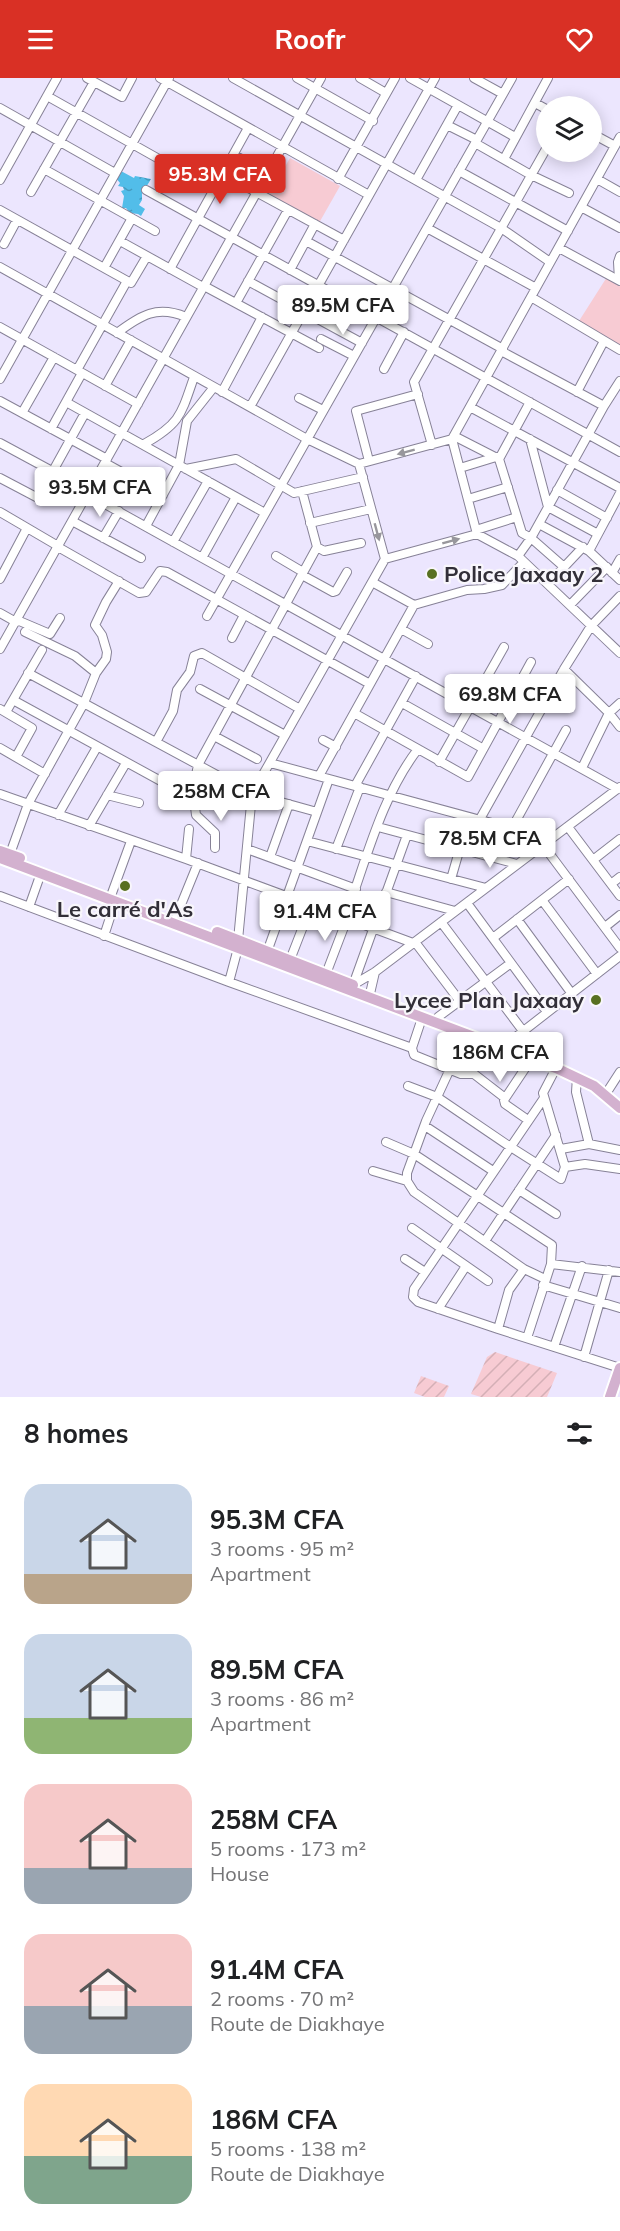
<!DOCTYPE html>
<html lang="en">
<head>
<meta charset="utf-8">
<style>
	body { margin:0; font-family:Mulish,sans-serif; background:#f6f6f6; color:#202124; height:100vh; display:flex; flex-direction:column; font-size:22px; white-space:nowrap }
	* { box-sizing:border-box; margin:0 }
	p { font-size:20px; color:#757577 }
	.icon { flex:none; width:33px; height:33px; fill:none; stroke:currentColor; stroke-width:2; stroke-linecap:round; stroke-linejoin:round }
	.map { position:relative; height:1319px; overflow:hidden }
	.side { display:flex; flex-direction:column; background:#fff; flex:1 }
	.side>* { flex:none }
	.tools { position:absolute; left:536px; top:18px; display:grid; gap:12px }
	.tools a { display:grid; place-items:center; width:66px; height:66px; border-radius:50%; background:#fff; box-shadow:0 3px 15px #0003; font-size:30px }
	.price { position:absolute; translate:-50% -51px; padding:0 14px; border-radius:6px; background:#fff; color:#222; font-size:20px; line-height:39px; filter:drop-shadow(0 2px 3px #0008) }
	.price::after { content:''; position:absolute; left:50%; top:36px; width:18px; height:14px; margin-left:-9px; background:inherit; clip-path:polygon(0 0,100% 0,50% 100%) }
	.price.current { background:#d93025; color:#fff }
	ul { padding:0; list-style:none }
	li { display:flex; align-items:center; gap:18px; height:150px; padding:0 24px }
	li span { display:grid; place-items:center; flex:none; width:168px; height:120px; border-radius:18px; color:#555 }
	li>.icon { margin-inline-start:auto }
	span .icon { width:72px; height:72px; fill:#fffc; stroke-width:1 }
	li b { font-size:26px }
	h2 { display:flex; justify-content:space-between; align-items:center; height:72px; padding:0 24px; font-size:26px }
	header { display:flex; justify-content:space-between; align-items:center; height:78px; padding:0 24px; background:#d93025; color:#fff; font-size:27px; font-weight:700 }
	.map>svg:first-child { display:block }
</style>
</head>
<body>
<header><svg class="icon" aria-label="menu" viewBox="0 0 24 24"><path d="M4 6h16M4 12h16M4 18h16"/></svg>Roofr<svg class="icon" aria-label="heart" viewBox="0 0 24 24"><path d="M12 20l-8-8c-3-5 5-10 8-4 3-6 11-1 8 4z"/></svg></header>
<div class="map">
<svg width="620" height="1319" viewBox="0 0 620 1319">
	<defs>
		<pattern id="garden-furrows" width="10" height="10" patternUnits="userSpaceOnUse" patternTransform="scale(1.5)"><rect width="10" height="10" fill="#f7cbd3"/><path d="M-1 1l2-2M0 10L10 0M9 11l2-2" fill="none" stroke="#d4afb6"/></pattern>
		<pattern id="water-ripples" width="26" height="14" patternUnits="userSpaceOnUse" patternTransform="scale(1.5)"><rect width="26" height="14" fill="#52bde9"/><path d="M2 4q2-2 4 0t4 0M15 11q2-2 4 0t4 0" fill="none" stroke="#459abe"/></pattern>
	</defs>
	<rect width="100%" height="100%" fill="#ece6fe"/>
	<path fill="url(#garden-furrows)" d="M495,1274L557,1295L547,1319H481L471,1316L487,1279Z
		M421,1298L449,1308L444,1319H425L414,1315Z"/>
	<path fill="#f7cbd3" d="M290,80L340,108L319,145L269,117Z
		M607,199L620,207V269L579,243Z"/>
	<path fill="url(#water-ripples)" d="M119,92L134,100L135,98L151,101L145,111L142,112V122L139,127L145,131L141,138L138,136L130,135L126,130H122L124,118L121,113L124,112L123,109L118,108L120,105L115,99Z"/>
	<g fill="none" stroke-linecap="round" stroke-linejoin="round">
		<defs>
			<path id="minor" d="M87,0L122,19L132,0
				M160,0L369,117
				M233,0L501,150L550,184
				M297,0L373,43
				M360,0L386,15
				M410,0L515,59
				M474,0L503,16
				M47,18L214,112
				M535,25L546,31
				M0,30L115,95
				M447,47L477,62
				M591,55L615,68
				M475,65L531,97L569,115
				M234,77L267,95
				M504,81L548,0
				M44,91L155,153
				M459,93L568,153
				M223,96L344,162
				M338,101L395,0
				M597,101L620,114
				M0,102L57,0
				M416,102L458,27
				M146,112L620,374
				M31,114L94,4
				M581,129L620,150
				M0,132L131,205L147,178
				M427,150L536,210
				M120,163L203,209
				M306,163L503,271
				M4,166L17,142
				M559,170L620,203
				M0,189L307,361L359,386L452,361
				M104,190L132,140
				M170,191L248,50
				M290,192L315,146
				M619,202L618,184L620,178
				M248,203L362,265
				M204,208L319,270
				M531,219L620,272
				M236,225L288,132
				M0,249L138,326
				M117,255C141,237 157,227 186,239
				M321,261L354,278
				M501,273L604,328
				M384,291L404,254
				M77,292L127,203
				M0,301L169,0
				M105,308L131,262
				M222,314L262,239
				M577,314L604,263
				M299,320L323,332
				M0,323L107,381
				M66,324L265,435
				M530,324L499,381L522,455L531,460L564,489
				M250,329L435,0
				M470,329L620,410
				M22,335L54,279
				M51,351L82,295
				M454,358L499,381
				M530,361L548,429L598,456
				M0,365L89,413
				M144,366C180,346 181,337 194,299
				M432,367L414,304L546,71
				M369,383L356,333L418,316
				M105,385L163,417
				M460,390L496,379
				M186,391L236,381L294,415L363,399
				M0,400L38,420L85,335
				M557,412L607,440
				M87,416L618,711
				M468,421L508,409
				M0,434L58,468
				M72,443L141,480
				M310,445L371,431
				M539,446L589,473L620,502
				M146,448L179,387L187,343L214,309
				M476,452L517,439
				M477,456L452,361L620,59
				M103,460L119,433
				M173,464L208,403
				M58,469L139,515L146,514L160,493L167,494L370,606
				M317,469L324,473L361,465
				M589,473L620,415
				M276,478L303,494
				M518,478L531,460L604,328L620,303
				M202,480L236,419
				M385,481L477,456L518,478L620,575
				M612,495L620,481
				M302,497L333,514L336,513L347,494
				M0,501L27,450
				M372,504L414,527L467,512L484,511L502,507L524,484
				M548,506L583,469
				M570,527L607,489
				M0,535L16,544
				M207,538L512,0
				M17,542L50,556L60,540
				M401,551L428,566
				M25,554L75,578L96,595
				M232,560L244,537
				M0,571L321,0
				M564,591L609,635L620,649
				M28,595L252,716L317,734
				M200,611L285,657
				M13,622L179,713
				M402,625L482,670
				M0,631L32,650L16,679
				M6,634L42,572
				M354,635L468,699L531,584
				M214,658L257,681
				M323,662L336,669
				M156,664L173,633L177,612L190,594L194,578L202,575L300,631
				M0,670L45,696
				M439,684L504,569
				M270,685L532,756L543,767L620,870
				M582,690L609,635L620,625
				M319,698L414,527
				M355,708L416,598
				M0,716L186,781L413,865
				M107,717L139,725
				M194,721L196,737L215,755V770
				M229,724L194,721L193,712L198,687L317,469L302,413
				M58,737L97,669
				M480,741L564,591L591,548L620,518
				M89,748L126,685
				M378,749L517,786
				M568,749L620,818
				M512,750L566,652
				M307,763L486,810
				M247,771L356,811
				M336,771L360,709
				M10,776L28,726L84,625L96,595L106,581L107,574L102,557L95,547L106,524L119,503
				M270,779L289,726
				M186,781L189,751
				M593,782L620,761
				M451,801L469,739
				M611,806L620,799
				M386,814L455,833
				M112,815L131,763
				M0,818L229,904L412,970
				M542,822L597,896
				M467,825L547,934
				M29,829L41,795
				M176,839L198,785
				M345,840C366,783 381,719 418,671
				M517,841L572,916
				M441,844L523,953
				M605,849L620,837
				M104,858L115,824
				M493,860L569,801
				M238,862L252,716L385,481L359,386
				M415,864L459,922
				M267,874L329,701
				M290,882L311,828
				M326,896L347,841
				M229,904L238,870
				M353,907L407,757
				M351,911L353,907L375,894L620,709
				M369,920L375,894
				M438,939L511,885
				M422,940L412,970L414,977L461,996H474L505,1020
				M462,955L450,991L426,1043L407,1095V1103L414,1114L524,1191L545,1201
				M508,965L620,878
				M577,999L576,1014L589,1066
				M408,1008L437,1019L509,1068L561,1101L565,1089L543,1015L556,990
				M609,1011L620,994
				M528,1042L505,1026L504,1022L532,980
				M425,1048L493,1093
				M386,1064L414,1076L552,1167L551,1186L527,1260
				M561,1071L589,1066L620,1072
				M565,1089L585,1086L620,1091
				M373,1093L407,1103
				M519,1112L556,1136
				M412,1150L488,1203
				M485,1163L556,1057
				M405,1181L425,1194
				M551,1186L620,1194
				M524,1191L509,1212L498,1251L418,1224L413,1219L414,1211L544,1020
				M543,1207L620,1230
				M438,1231L466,1188
				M498,1251L620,1290
				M554,1269L582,1188
				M584,1279L609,1192"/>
			<path id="major" d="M0,773L20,780
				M0,780L556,990L594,1008L620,1030
				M217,854L353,907
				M610,1319L620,1290"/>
		</defs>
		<use href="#minor" stroke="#878297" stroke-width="10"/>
		<use href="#major" stroke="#fff" stroke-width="14"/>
		<use href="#minor" stroke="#fff" stroke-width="8"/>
		<use href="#major" stroke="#d3b1cf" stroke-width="10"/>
	</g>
	<defs><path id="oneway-solid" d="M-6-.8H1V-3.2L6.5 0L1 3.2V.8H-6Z" transform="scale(1.5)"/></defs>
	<g fill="#98979c">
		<use href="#oneway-solid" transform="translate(406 374) rotate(165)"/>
		<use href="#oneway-solid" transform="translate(377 454) rotate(75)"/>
		<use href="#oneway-solid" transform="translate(451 463) rotate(-15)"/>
	</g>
	<g fill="#587021" stroke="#f8f6fb" stroke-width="2">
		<circle cx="432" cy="496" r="6"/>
		<circle cx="125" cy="808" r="6"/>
		<circle cx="596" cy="922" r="6"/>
	</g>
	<g text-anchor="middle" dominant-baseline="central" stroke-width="4.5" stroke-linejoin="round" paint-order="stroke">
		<g font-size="22" font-weight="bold" fill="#322f38" stroke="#f8f6fb" text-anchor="start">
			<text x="444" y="496">Police Jaxaay 2</text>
			<text x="125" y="831" text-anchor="middle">Le carré d'As</text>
			<text x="584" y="922" text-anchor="end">Lycee Plan Jaxaay</text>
		</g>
	</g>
</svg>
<div class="tools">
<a><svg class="icon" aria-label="layers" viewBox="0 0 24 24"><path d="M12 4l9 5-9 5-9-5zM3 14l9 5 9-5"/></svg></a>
</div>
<b class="price current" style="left:220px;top:127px">95.3M CFA</b>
<b class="price" style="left:343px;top:258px">89.5M CFA</b>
<b class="price" style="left:100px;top:440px">93.5M CFA</b>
<b class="price" style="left:510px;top:647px">69.8M CFA</b>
<b class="price" style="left:221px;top:744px">258M CFA</b>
<b class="price" style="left:490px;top:791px">78.5M CFA</b>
<b class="price" style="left:325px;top:864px">91.4M CFA</b>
<b class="price" style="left:500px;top:1005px">186M CFA</b>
</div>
<section class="side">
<h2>8 homes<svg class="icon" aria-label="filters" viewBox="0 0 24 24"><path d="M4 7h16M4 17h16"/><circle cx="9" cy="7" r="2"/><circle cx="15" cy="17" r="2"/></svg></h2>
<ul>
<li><span style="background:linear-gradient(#c9d6e8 75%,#b9a48a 0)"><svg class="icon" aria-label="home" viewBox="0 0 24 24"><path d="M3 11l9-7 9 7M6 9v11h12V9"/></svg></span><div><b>95.3M CFA</b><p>3 rooms · 95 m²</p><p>Apartment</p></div></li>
<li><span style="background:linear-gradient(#c9d6e8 70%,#8fb573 0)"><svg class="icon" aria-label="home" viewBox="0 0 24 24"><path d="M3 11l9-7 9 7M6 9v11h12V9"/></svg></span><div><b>89.5M CFA</b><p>3 rooms · 86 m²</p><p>Apartment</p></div></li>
<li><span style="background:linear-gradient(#f6c9c9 70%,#9aa5b1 0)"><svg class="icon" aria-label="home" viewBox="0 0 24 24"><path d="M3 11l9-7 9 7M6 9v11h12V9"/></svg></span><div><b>258M CFA</b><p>5 rooms · 173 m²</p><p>House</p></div></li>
<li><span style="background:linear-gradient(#f6c9c9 60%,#9aa5b1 0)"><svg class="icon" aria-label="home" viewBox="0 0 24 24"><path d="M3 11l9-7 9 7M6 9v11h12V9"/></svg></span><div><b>91.4M CFA</b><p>2 rooms · 70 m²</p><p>Route de Diakhaye</p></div></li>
<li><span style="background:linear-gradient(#ffd9b3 60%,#7fa58c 0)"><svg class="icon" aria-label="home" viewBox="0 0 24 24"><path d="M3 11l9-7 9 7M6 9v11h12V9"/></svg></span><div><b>186M CFA</b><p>5 rooms · 138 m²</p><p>Route de Diakhaye</p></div></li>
</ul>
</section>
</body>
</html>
